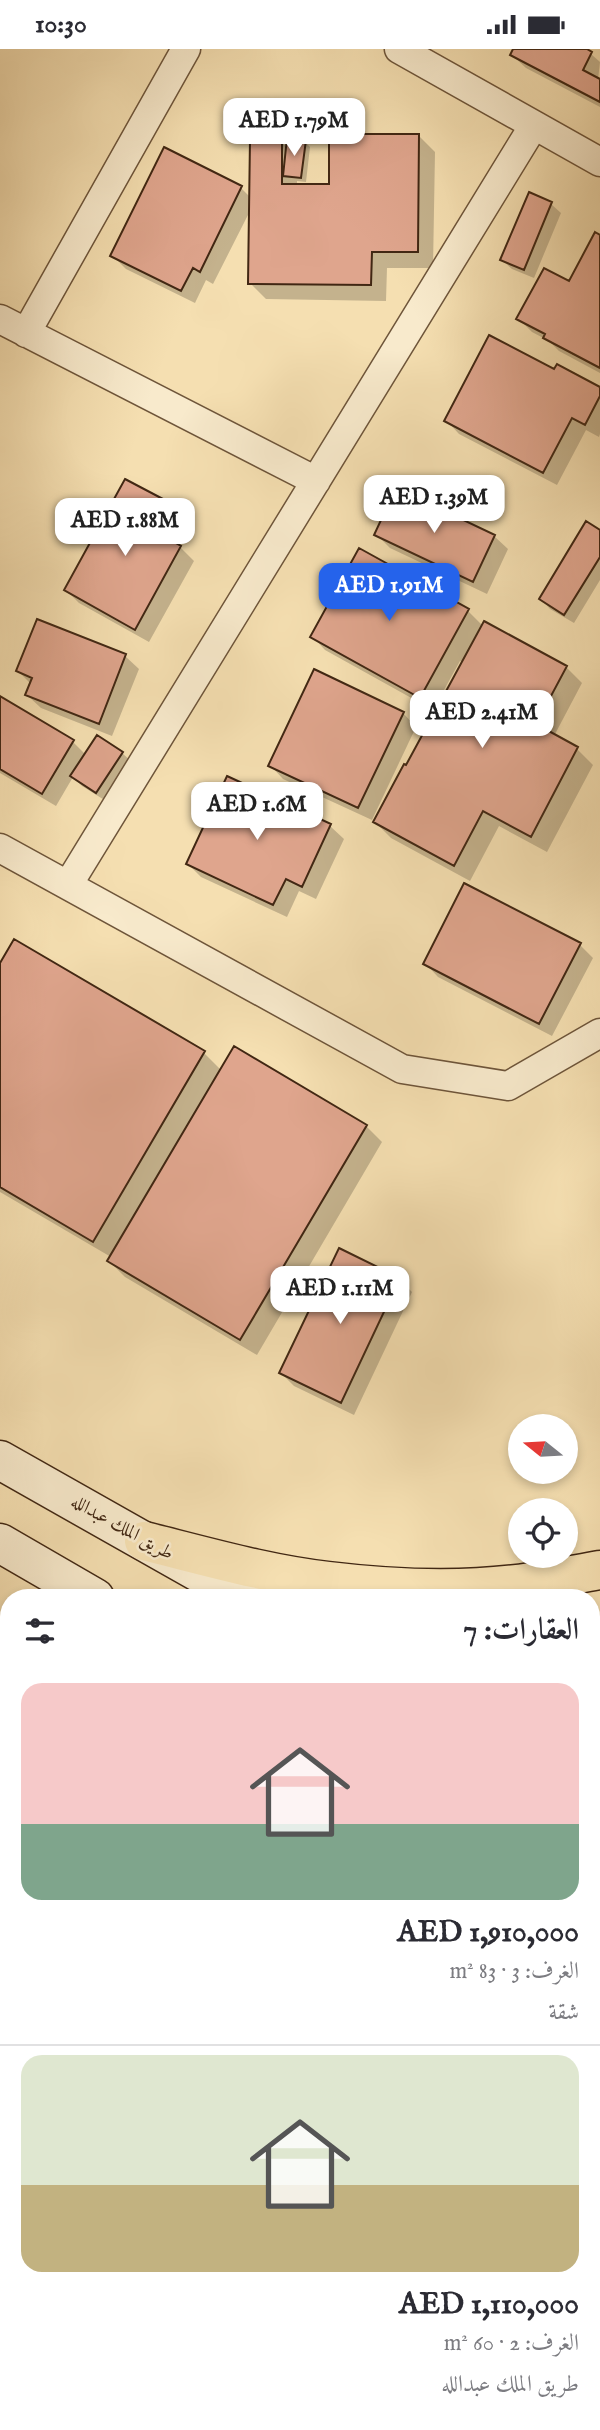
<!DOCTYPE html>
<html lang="ar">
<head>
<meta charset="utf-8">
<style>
	body { margin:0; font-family:"IM FELL English",Amiri,serif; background:#f7f7f7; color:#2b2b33; direction:rtl; height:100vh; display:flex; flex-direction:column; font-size:26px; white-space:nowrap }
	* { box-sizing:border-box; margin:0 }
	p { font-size:23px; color:#7c7c81 }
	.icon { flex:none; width:38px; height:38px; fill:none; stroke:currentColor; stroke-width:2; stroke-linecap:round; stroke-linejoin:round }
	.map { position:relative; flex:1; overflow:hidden; direction:ltr }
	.panel { position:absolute; left:0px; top:1540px; width:600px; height:842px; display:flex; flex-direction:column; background:#fff; border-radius:28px 28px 0 0; box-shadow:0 4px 10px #0003; direction:rtl }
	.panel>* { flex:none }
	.needle { width:46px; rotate:288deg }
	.controls { position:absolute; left:508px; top:1365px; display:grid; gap:14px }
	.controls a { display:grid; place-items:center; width:70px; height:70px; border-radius:50%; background:#fff; box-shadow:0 4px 10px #0003; font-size:35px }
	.price { position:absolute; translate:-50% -60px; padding:0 16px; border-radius:14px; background:#fff; color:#222; font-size:23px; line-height:46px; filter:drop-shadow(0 2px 4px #0008) }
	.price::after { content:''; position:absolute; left:50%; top:42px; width:21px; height:16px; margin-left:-10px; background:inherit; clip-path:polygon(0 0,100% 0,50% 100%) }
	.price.current { background:#2563eb; color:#fff }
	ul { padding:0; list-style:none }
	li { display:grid; align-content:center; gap:14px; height:371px; padding:0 21px }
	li+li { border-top:2px solid #e1e1e2 }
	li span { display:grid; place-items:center; height:217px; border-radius:21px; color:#555 }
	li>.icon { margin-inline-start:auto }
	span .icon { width:126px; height:126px; fill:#fffc; stroke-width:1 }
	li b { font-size:30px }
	h2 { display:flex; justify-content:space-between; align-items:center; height:84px; padding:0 21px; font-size:30px }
	.status { display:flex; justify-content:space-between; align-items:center; height:49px; padding:0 35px; background:#fff; direction:ltr }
	.status svg { height:19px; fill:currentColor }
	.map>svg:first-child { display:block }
</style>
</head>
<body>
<div class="status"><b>10:30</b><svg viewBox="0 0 49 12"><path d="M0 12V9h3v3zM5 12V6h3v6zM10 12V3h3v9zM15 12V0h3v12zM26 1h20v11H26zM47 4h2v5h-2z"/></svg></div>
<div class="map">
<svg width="600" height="2381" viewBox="0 0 600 2381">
	<rect width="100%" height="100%" fill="#f5dfb1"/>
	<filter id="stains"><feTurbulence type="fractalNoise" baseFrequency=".00286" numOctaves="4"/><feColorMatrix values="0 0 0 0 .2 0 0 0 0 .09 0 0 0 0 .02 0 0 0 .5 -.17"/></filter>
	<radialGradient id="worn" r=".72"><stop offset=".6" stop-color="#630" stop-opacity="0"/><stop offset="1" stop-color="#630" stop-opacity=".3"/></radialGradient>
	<path fill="#b5c391" stroke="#7b7552" stroke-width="2" d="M0,1662L9,1675V2029L0,2008Z
		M600,1742V1807L592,1816V1748Z
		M600,1829V2264L592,2255V1839Z
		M592,2293L600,2302V2381H570L561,2373H592Z
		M149,2373H313L315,2381H152Z"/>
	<path fill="#0003" d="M515,0H585L591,5L600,13L598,31L600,32V58L526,19L512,6Z
		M419,87L435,103L433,219H387L386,252L266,250L250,234L251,160L213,235L206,231L195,254L126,220L112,206L241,139L251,149L281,93L288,99L305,93L310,98L306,133L297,132V137H331Z
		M530,145L551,155L561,164L534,229L512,220L502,211Z
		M600,188V324L559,302L549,292L532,283L518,269L570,234Z
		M555,323L600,340V385L599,388L586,381L557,436L459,385L446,371Z
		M126,432L162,452L175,465L163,488L180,498L194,512L149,593L79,554L66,541Z
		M600,483V531L574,574L550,560L541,550Z
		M376,485L494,487L508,500L487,545L390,499Z
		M468,562L483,577L484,574L566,618L582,634L554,687L577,700L593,716L547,803L499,777L470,832L391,789L375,773L407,719L463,614L460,612L433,661L325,601L312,587Z
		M38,572L125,607L139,620L112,687L41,659L27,646L31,635L18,622Z
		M0,649L73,693L86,706L122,704L132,713L106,752L82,737L73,728L56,757L0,724Z
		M403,664L416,678L372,771L283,730L270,716Z
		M228,729L330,777L344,790L316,850L299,842L287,868L201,828L188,815Z
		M15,892L204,1004L221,1021L366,1077L382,1093L257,1306L125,1228L109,1212L111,1208L0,1143V917Z
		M580,896L593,909L552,987L438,928L425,914Z
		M399,1230L412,1243L354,1366L294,1337L281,1324Z"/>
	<path fill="#dfa58d" stroke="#412713" stroke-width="2" d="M513,0H587L592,3L583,21L600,30V53L510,6Z
		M329,85H419L418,203H372L371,236L248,235L250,90L282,91V135H329Z
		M287,89L306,91L301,129L283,127Z
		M164,98L242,137L200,223L193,219L181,242L110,207Z
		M529,143L552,153L524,221L500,211Z
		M595,183L600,186V319L543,289L545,285L516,270L544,219L569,232Z
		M489,286L554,320L557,315L600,338V347L585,376L572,369L543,424L444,372Z
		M125,430L163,450L148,478L181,497L135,581L64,541Z
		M396,439L495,486L473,533L374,486Z
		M586,472L600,481V508L564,566L539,550Z
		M359,499L469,560L420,649L310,588Z
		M37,570L126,605L99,675L25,646L32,629L16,622Z
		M484,572L567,617L536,675L578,698L531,788L483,762L454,817L373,773L404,715L406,716Z
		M314,620L404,663L358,759L268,717Z
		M0,647L74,691L42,745L0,720Z
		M97,686L123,703L96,744L70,727Z
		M227,727L331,775L302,838L286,830L273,856L186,815Z
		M464,834L581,894L539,975L423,915Z
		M14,890L205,1002L93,1193L0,1138V914Z
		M234,997L367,1076L240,1291L107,1212Z
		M339,1199L400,1229L341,1354L279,1324Z"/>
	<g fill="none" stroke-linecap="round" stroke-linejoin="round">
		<defs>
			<path id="lane" d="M0,2069L9,2089
				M107,2373L110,2381"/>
			<path id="street" d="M399,0L600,113
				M0,270L316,432
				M26,284L186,0
				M0,799L402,1020L508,1037L600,984
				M68,836L534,76"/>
			<path id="secondary" d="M0,1411L244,1549
				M0,1494L95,1549
				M592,1651L600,1650"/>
			<path id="primary" d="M144,1492C205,1507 266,1525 328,1532C394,1540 465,1543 531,1533C554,1530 577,1525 600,1521
				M0,1610L9,1625
				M592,1687L600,1683
				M333,2373L336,2381
				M457,2373L460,2381
				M489,2373L497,2381"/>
		</defs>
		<use href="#lane" stroke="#6e553a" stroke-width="17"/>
		<use href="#street" stroke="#6e553a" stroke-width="31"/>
		<use href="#secondary" stroke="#412713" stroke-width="41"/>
		<use href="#primary" stroke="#412713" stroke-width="41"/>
		<use href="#lane" stroke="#f8eacc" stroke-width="14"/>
		<use href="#street" stroke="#f8eacc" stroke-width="28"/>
		<use href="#secondary" stroke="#f8eacc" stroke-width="38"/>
		<use href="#primary" stroke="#f5dfb1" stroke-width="38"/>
	</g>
	<g text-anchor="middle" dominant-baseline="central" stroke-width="5" stroke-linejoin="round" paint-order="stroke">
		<g font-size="19" fill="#412713" stroke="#f8eacc">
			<text transform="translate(122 1479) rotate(29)">طريق الملك عبدالله</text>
		</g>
	</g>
	<rect width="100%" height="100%" filter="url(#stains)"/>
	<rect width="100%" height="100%" fill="url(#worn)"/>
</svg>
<div class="controls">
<a><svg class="needle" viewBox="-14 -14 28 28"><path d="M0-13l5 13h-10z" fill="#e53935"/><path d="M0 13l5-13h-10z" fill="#7c7c81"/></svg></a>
<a><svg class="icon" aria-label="locate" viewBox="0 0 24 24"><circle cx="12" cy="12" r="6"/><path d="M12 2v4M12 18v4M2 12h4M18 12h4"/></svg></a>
</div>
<b class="price" style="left:294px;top:109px">AED 1.79M</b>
<b class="price" style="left:434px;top:486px">AED 1.39M</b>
<b class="price" style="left:125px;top:509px">AED 1.88M</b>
<b class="price current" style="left:389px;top:574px">AED 1.91M</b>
<b class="price" style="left:482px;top:701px">AED 2.41M</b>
<b class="price" style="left:257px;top:793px">AED 1.6M</b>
<b class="price" style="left:340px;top:1277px">AED 1.11M</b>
<section class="panel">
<h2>العقارات: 7<svg class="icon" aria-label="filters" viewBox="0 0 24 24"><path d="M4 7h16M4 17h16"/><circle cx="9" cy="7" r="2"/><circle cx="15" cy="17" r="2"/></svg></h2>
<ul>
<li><span style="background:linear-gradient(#f6c9c9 65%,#7fa58c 0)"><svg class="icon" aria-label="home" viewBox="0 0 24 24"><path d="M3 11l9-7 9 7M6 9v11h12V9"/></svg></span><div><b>AED 1,910,000</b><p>الغرف: 3 · 83 m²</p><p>شقة</p></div></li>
<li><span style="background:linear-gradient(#dfe7d0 60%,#c2b280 0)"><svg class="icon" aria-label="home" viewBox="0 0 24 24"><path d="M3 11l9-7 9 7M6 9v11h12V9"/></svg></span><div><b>AED 1,110,000</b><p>الغرف: 2 · 60 m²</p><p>طريق الملك عبدالله</p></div></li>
</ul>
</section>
</div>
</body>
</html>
